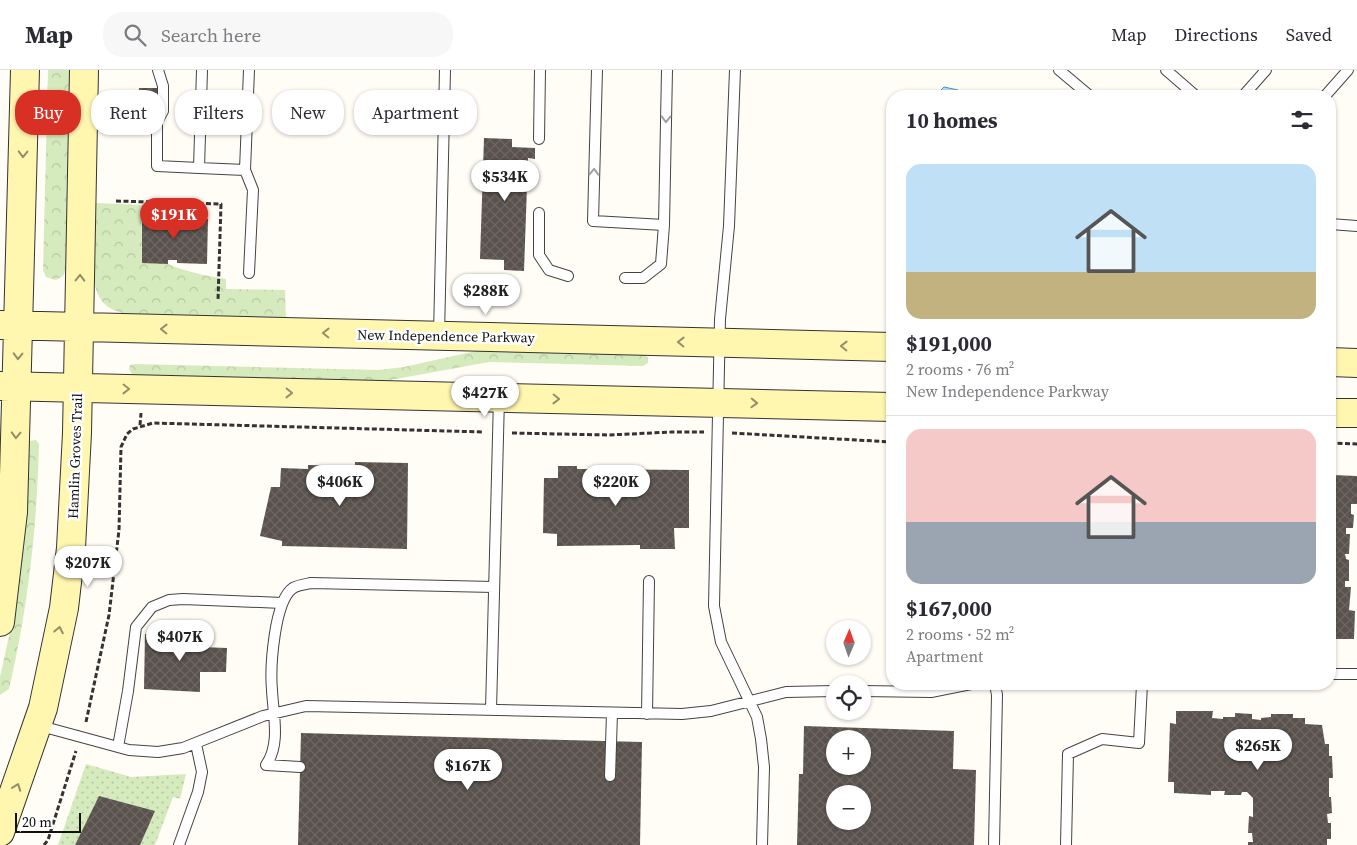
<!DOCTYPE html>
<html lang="en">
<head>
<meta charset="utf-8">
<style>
	body { margin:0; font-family:"Source Serif 4",serif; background:#f7f7f7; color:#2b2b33; height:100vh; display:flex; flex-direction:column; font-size:19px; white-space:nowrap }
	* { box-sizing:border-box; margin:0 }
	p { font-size:16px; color:#7c7c81 }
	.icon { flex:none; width:28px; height:28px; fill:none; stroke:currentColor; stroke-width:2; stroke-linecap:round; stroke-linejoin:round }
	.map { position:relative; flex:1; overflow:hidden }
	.side { position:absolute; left:886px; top:20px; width:450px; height:600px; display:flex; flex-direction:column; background:#fff; border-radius:20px; box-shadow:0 1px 4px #0004 }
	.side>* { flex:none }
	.hud { position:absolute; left:15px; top:20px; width:475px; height:45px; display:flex; gap:10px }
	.needle { width:32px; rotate:2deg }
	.buttons { position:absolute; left:826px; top:550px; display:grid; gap:10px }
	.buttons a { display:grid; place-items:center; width:45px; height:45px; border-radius:50%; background:#fff; box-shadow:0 1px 4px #0004; font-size:25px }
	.scale { position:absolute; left:15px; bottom:12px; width:66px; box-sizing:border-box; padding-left:5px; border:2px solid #111; border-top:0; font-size:14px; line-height:18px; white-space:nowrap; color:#111; -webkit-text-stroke:4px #fff; paint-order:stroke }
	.price { position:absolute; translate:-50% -42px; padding:0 11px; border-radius:18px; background:#fff; color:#222; font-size:16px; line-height:32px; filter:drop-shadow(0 1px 2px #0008) }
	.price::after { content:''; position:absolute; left:50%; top:30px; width:15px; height:11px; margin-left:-8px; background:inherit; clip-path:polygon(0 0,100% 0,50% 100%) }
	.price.selected { background:#d93025; color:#fff }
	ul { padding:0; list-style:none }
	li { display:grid; align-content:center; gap:10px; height:265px; padding:0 20px }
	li+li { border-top:1px solid #e1e1e2 }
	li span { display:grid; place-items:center; height:155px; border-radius:15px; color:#555 }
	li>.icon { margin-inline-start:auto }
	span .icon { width:90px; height:90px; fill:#fffc; stroke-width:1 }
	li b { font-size:21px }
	h2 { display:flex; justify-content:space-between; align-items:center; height:60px; padding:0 20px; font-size:21px }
	.tag { padding:0 18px; border-radius:20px; background:#fff; box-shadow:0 1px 4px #0004; font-size:18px; line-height:45px }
	.tag.selected { background:#d93025; color:#fff }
	header { display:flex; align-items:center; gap:30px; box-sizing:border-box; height:70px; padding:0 25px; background:#fff; border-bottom:1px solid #e1e1e2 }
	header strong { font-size:24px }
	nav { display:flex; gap:28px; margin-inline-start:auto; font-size:18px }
	.search { width:350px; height:45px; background:#f7f7f7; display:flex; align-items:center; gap:12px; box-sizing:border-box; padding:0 18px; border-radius:20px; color:#7c7c81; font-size:19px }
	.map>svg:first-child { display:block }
</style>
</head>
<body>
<header>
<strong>Map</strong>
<div class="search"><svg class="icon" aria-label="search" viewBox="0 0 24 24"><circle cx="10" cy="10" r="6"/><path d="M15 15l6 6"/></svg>Search here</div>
<nav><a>Map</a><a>Directions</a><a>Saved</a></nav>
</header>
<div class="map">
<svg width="1357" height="775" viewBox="0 0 1357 775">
	<defs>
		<pattern id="grass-dots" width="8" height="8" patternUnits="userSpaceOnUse" patternTransform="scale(1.25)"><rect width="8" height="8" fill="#d5ebbd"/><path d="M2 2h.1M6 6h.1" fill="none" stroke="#b6c8a1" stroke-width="1.8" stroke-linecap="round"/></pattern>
		<pattern id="park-crowns" width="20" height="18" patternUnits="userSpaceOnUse" patternTransform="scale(1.25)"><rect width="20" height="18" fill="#d5ebbd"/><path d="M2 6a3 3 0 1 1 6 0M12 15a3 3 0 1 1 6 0" fill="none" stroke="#b6c8a1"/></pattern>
		<pattern id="water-ripples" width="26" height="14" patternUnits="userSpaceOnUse" patternTransform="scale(1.25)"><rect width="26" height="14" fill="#b9e0f7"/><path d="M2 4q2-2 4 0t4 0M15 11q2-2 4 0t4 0" fill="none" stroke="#9ebfd3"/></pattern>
		<pattern id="building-cross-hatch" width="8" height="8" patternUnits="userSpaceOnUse" patternTransform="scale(1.25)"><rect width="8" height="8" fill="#5a524d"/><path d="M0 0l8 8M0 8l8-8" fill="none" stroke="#6d6662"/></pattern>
	</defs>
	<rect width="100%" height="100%" fill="#fffdf5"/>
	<path fill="url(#grass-dots)" d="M86,694L131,707L186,704L180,729L173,727L155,775H58Z"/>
	<path fill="url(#park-crowns)" d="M48,0H70L66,200L63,206L56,210L46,207L43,200Z
		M94,133L143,135C143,146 140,159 143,170C148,196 202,205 226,209V219L285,220L286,250L134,245C94,241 93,217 93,184C94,167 94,150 94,133Z
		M485,279L643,283L648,288V293L643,296L489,292L385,311L150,306L132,304L129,299L130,295L135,294L378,300L404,297Z
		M36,370L39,374C37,457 28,538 9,619L0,625V607L11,557L28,378L30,371Z"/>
	<path fill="url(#water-ripples)" stroke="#3f96cf" d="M944,17L958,20L964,26H935Z"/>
	<path fill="url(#building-cross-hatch)" fill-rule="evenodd" d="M139,18H168V41L139,40Z
		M484,68L512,69V77L535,78V89L528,88L524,201L504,200V190L480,189Z
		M142,146L208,149L207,194L177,193V190H168V194L142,193Z
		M355,392L408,393L407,479L282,476V471L260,466L271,417H280L281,398L308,399V395L355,396Z
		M558,396H577V399L689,400V458H674L675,479H640V475L557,476V464L543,463L544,408H558Z
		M1332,405L1357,406V434H1351V444L1354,445L1353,458H1346V464H1350L1349,484H1345L1346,489L1349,490V511H1345V517H1351L1349,540L1355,541L1354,569H1330V409H1333Z
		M145,564L202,567L201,577L227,578L226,602H200V622L144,619Z
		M1176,641H1213L1212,648L1223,649V647H1235V643L1252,644V649L1261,650V648L1271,647V644H1293V648H1305V654L1322,655L1325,674H1329V686H1332L1333,708H1329V727H1331L1332,743L1327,744L1328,753H1331V769H1327V775H1248V772H1253L1252,763H1248L1249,746L1253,747V728L1247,722H1242L1241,725H1224L1225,721H1211V725L1174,723V712H1168L1170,653L1176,654Z
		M804,656L954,661L953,699L976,700L974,775H797L799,704H803ZM835,669H862V696H835ZM835,724H862V751H835Z
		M301,663L642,672L640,775H298Z
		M99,726L155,741L140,775H75Z"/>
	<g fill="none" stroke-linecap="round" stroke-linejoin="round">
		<defs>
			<path id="lane" d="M158,0L163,16V41L157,52V96L199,98L202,0
				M597,0L593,151L664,155L667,0
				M735,0L729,156L720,249L714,536L721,572L757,647L761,669L764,697L762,775
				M1059,0L1090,26
				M1166,0L1196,26
				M1243,26L1266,0
				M1325,26L1348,0
				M151,41L157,52
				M539,69L540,0
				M199,98L245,100
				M539,143V185L549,200L568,206
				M1330,154L1357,156
				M249,203L253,120L245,100L249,0
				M625,208H643L661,194L664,155
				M439,265L445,0
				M1330,604H1357
				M862,621L931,622L971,614
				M491,640L499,328
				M647,644L649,511
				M37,655L129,680L158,682L183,678L263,646L306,636L682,644L711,641L786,622L835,621
				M118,677L128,621L136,557L152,537L169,530L183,529L282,533
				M266,695C281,674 273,644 272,620C270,598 274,531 293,518C298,515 306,514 311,513L494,517
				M266,695L300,697
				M610,706L612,643
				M179,775L198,722L202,702L196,674
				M994,775L997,625L995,614
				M1066,775L1068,684L1102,669L1139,673L1142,614"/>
			<path id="secondary" d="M0,255L892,277
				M1330,292L1357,293
				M0,316L892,337
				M1330,343H1357
				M0,552L13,442L25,0
				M0,762L43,638L64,538L71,478L77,363L84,0"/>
		</defs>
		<use href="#lane" stroke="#444" stroke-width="12"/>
		<use href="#secondary" stroke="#333" stroke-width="30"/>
		<path stroke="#333" stroke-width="3" stroke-dasharray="5 2.5" stroke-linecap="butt" d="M116,131L221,134L218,230
			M140,355L141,343
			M512,363L609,365L672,362H704
			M732,363L892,372
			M1330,373L1357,374
			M86,652L109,545L119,460L121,377L127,364L133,359L153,353L484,362
			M44,775L48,770L76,681"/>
		<use href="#lane" stroke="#fff" stroke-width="10"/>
		<use href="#secondary" stroke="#fff6b0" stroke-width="28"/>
	</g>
	<defs><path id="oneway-chevron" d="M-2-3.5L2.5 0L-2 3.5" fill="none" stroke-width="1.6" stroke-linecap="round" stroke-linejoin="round" transform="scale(1.25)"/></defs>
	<g stroke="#a0a0a0">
		<use href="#oneway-chevron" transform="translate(666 49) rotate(91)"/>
		<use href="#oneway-chevron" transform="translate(594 102) rotate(-88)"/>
	</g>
	<g stroke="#948f68">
		<use href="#oneway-chevron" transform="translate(23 84) rotate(91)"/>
		<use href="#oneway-chevron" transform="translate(80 208) rotate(-89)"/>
		<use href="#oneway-chevron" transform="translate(164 259) rotate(-179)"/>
		<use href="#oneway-chevron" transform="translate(326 263) rotate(-179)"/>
		<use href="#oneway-chevron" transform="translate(681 272) rotate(-179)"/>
		<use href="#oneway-chevron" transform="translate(844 276) rotate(-179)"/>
		<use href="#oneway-chevron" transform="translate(18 286) rotate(91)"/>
		<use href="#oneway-chevron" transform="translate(126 319) rotate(1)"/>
		<use href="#oneway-chevron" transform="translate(289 323) rotate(1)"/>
		<use href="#oneway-chevron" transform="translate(556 329) rotate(1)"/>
		<use href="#oneway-chevron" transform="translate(754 333) rotate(2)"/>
		<use href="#oneway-chevron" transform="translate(16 365) rotate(92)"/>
		<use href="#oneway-chevron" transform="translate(59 560) rotate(-79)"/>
		<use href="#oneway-chevron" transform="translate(17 717) rotate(-70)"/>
	</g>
	<g text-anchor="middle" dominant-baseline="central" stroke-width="5" stroke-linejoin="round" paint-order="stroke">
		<g font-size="14" fill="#111" stroke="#fff">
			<text transform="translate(446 266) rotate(1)">New Independence Parkway</text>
			<text transform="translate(75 386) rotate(-88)">Hamlin Groves Trail</text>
		</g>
	</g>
</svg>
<div class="buttons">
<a><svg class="needle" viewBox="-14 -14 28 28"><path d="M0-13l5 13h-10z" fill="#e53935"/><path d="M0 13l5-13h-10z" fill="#7c7c81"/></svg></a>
<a><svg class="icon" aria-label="locate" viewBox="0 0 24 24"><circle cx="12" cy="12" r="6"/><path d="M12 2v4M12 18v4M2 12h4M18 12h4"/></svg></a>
<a>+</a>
<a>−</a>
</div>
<div class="scale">20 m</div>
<b class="price" style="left:505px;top:132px">$534K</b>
<b class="price selected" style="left:174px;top:170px">$191K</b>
<b class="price" style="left:486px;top:246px">$288K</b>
<b class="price" style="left:485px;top:348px">$427K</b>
<b class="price" style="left:340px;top:437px">$406K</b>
<b class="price" style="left:616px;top:437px">$220K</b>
<b class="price" style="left:88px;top:518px">$207K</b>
<b class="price" style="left:180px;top:592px">$407K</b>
<b class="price" style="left:1258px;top:701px">$265K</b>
<b class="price" style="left:468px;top:721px">$167K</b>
<div class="hud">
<a class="tag selected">Buy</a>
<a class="tag">Rent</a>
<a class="tag">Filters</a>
<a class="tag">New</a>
<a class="tag">Apartment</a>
</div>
<section class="side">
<h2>10 homes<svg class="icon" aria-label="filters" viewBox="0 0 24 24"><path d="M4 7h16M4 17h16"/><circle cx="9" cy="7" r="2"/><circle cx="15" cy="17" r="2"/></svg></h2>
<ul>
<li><span style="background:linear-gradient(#bfe0f5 70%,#c2b280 0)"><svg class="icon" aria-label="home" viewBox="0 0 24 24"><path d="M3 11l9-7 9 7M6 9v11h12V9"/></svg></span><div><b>$191,000</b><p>2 rooms · 76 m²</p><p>New Independence Parkway</p></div></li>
<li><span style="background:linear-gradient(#f6c9c9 60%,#9aa5b1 0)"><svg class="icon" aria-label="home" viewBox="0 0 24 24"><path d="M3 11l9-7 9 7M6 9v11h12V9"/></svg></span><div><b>$167,000</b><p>2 rooms · 52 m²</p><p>Apartment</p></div></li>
</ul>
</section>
</div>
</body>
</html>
